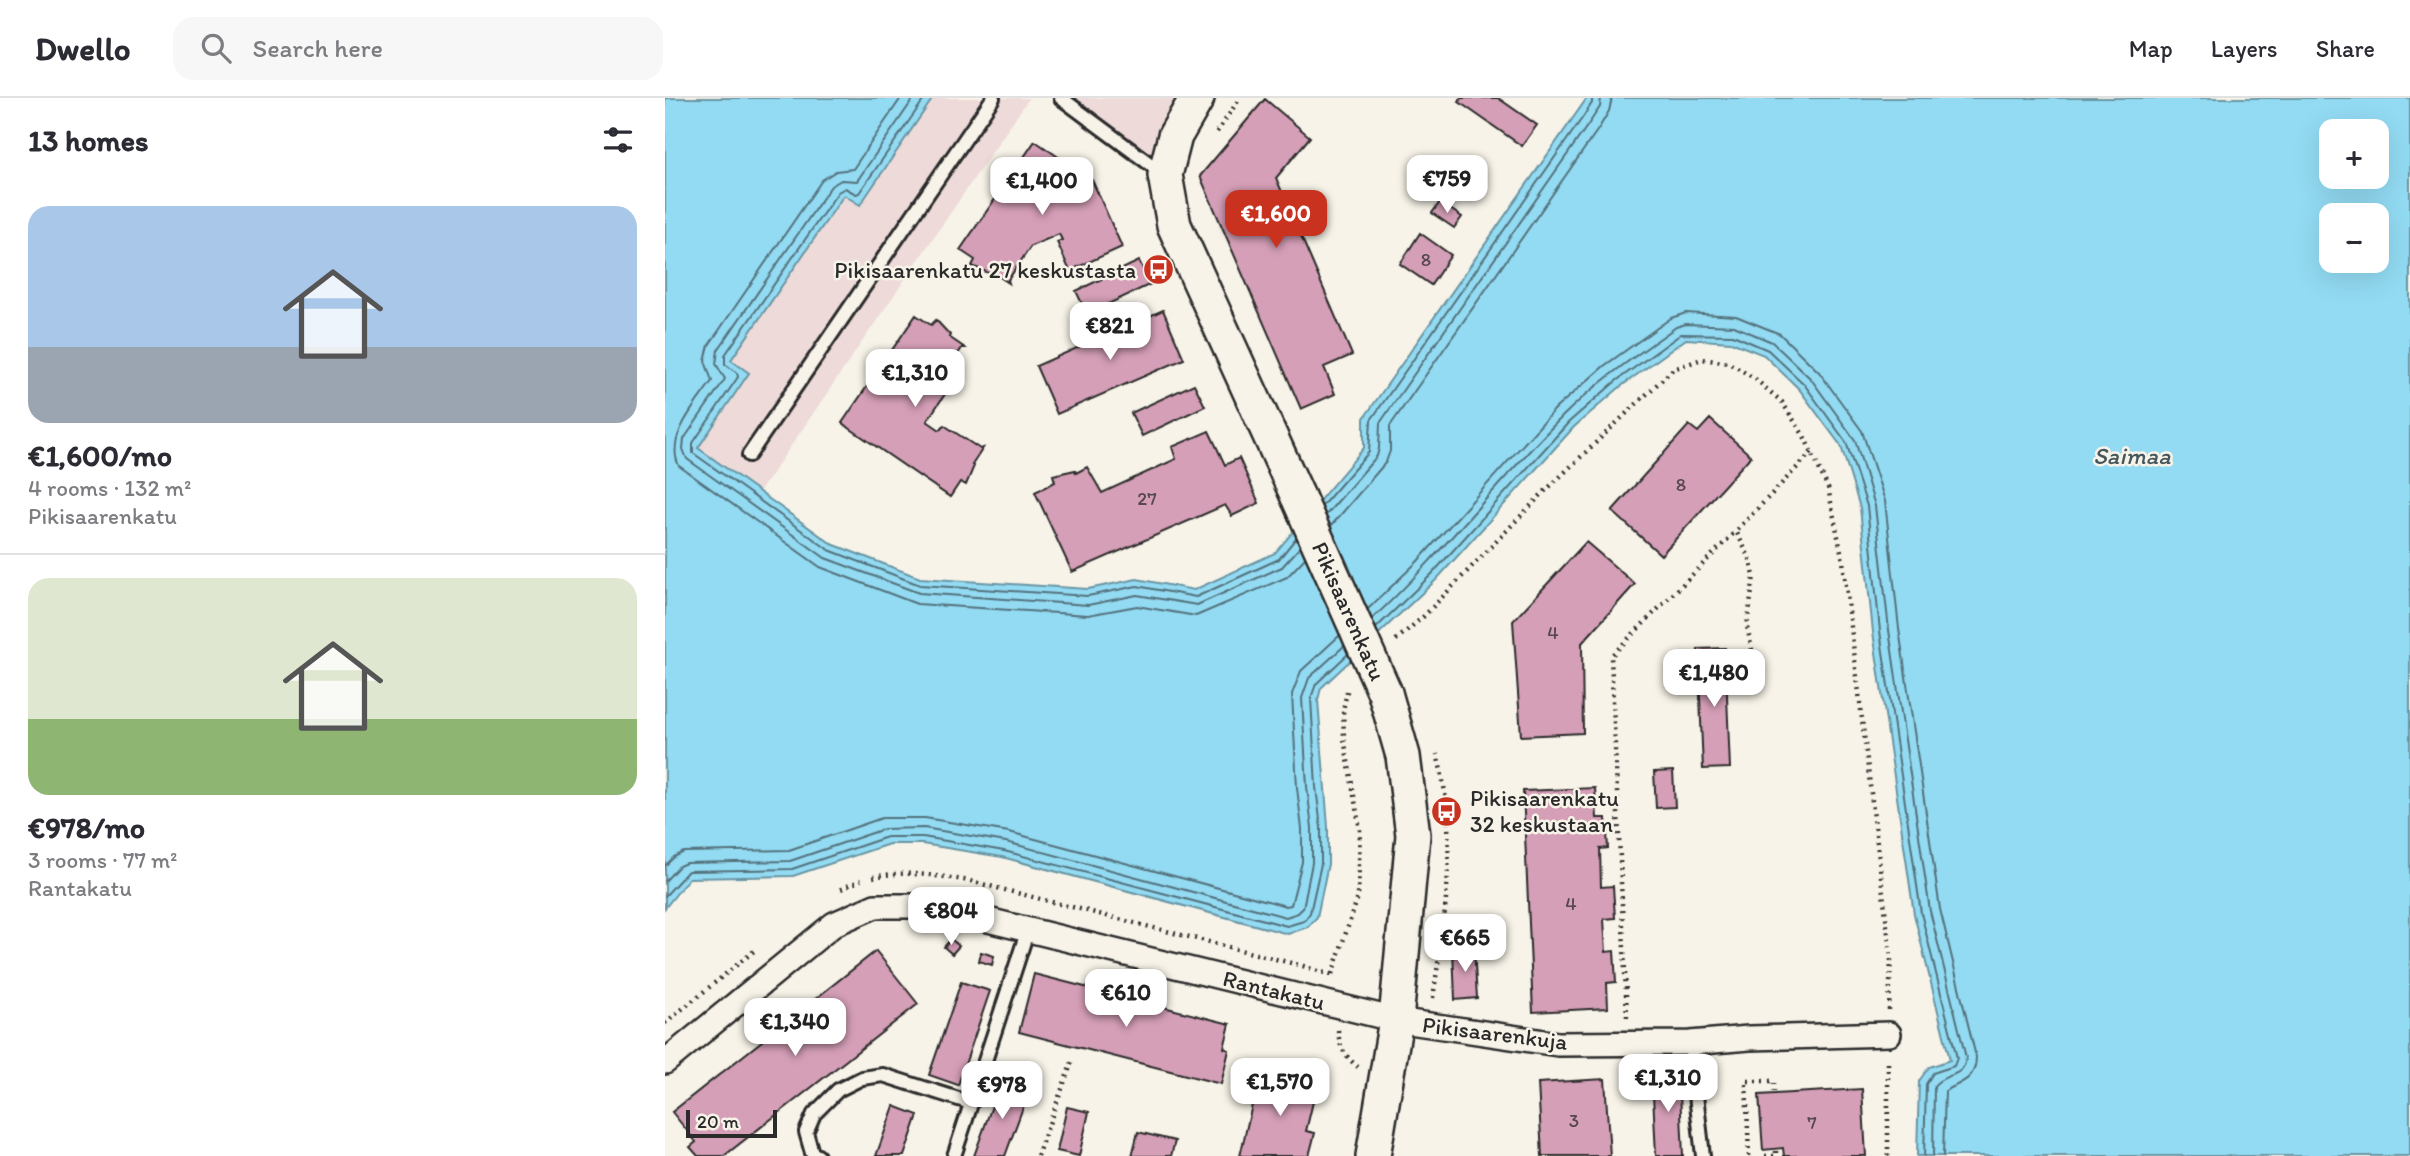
<!DOCTYPE html>
<html lang="en">
<head>
<meta charset="utf-8">
<style>
	body { margin:0; font-family:Itim,sans-serif; background:#f7f7f7; color:#2b2b33; height:100vh; display:flex; flex-direction:column; font-size:26px; white-space:nowrap }
	* { box-sizing:border-box; margin:0 }
	p { font-size:23px; color:#7c7c81 }
	.icon { flex:none; width:38px; height:38px; fill:none; stroke:currentColor; stroke-width:2; stroke-linecap:round; stroke-linejoin:round }
	.map { position:relative; flex:1; overflow:hidden }
	.sheet { display:flex; flex-direction:column; background:#fff; width:665px }
	.sheet>* { flex:none }
	.controls { position:absolute; left:1654px; top:21px; display:grid; gap:14px }
	.controls a { display:grid; place-items:center; width:70px; height:70px; border-radius:14px; background:#fff; box-shadow:0 7px 28px #0002; font-size:35px }
	.scale { position:absolute; left:21px; bottom:18px; width:91px; box-sizing:border-box; padding-left:7px; border:4px solid #2b2b2b; border-top:0; font-size:19px; line-height:24px; white-space:nowrap; color:#2b2b2b; -webkit-text-stroke:5px #f7f3e8; paint-order:stroke }
	.price { position:absolute; translate:-50% -60px; padding:0 16px; border-radius:14px; background:#fff; color:#222; font-size:23px; line-height:46px; filter:drop-shadow(0 2px 4px #0008) }
	.price::after { content:''; position:absolute; left:50%; top:42px; width:21px; height:16px; margin-left:-10px; background:inherit; clip-path:polygon(0 0,100% 0,50% 100%) }
	.price.current { background:#c8321e; color:#fff }
	ul { padding:0; list-style:none }
	li { display:grid; align-content:center; gap:14px; height:371px; padding:0 28px }
	li+li { border-top:2px solid #e1e1e2 }
	li span { display:grid; place-items:center; height:217px; border-radius:21px; color:#555 }
	li>.icon { margin-inline-start:auto }
	span .icon { width:126px; height:126px; fill:#fffc; stroke-width:1 }
	li b { font-size:30px }
	h2 { display:flex; justify-content:space-between; align-items:center; height:84px; padding:0 28px; font-size:30px }
	header { display:flex; align-items:center; gap:42px; box-sizing:border-box; height:98px; padding:0 35px; background:#fff; border-bottom:2px solid #e1e1e2 }
	header strong { font-size:33px }
	nav { display:flex; gap:38px; margin-inline-start:auto; font-size:24px }
	.search { width:490px; height:63px; background:#f7f7f7; display:flex; align-items:center; gap:18px; box-sizing:border-box; padding:0 24px; border-radius:21px; color:#7c7c81; font-size:26px }
	main { display:flex; flex:1; min-height:0 }
	.map>svg:first-child { display:block }
</style>
</head>
<body>
<header>
<strong>Dwello</strong>
<div class="search"><svg class="icon" aria-label="search" viewBox="0 0 24 24"><circle cx="10" cy="10" r="6"/><path d="M15 15l6 6"/></svg>Search here</div>
<nav><a>Map</a><a>Layers</a><a>Share</a></nav>
</header>
<main>
<section class="sheet">
<h2>13 homes<svg class="icon" aria-label="filters" viewBox="0 0 24 24"><path d="M4 7h16M4 17h16"/><circle cx="9" cy="7" r="2"/><circle cx="15" cy="17" r="2"/></svg></h2>
<ul>
<li><span style="background:linear-gradient(#a9c7e8 65%,#9aa5b1 0)"><svg class="icon" aria-label="home" viewBox="0 0 24 24"><path d="M3 11l9-7 9 7M6 9v11h12V9"/></svg></span><div><b>€1,600/mo</b><p>4 rooms · 132 m²</p><p>Pikisaarenkatu</p></div></li>
<li><span style="background:linear-gradient(#dfe7d0 65%,#8fb573 0)"><svg class="icon" aria-label="home" viewBox="0 0 24 24"><path d="M3 11l9-7 9 7M6 9v11h12V9"/></svg></span><div><b>€978/mo</b><p>3 rooms · 77 m²</p><p>Rantakatu</p></div></li>
</ul>
</section>
<div class="map">
<svg width="1745" height="1058" viewBox="0 0 1745 1058">
	<rect width="100%" height="100%" fill="#f7f3e8"/>
	<filter id="ink" filterUnits="userSpaceOnUse"><feTurbulence type="fractalNoise" baseFrequency=".0143" numOctaves="2"/><feDisplacementMap in="SourceGraphic" scale="14" xChannelSelector="R" yChannelSelector="G"/><feConvolveMatrix kernelMatrix="1 2 1 2 8 2 1 2 1" color-interpolation-filters="sRGB"/></filter>
	<g filter="url(#ink)">
		<path fill="#eddad9" d="M268,0H364L95,393L33,350L84,275L65,262L179,97L195,107Z
			M396,0H532L500,77Z"/>
		<path fill="#92dbf3" stroke="#6995a3" stroke-width="2" fill-rule="evenodd" d="M0,0H268L195,107L179,97L66,262L84,275L33,350L167,446L255,480L423,491L472,481L529,492L610,455L699,350V320L922,0H1745V1058H1252L1254,983L1264,969L1285,962L1249,816L1208,534L1195,410L1176,348L1134,291L1099,257L1066,244L1021,241L955,289L909,329L771,482L656,590L653,602L663,729V766L652,819L643,829L623,836L337,759L257,746H224L128,778L24,780L0,810ZM1666,33H1712V79H1666ZM1666,117H1712V163H1666Z"/>
		<g fill="none" stroke-linecap="round" stroke-linejoin="round">
			<path stroke="#54717b" stroke-width="2" d="M236,0L188,71L171,73L157,82L44,247L40,263L47,283C31,306 0,340 14,368L155,469L252,506L423,517L472,508L531,518L622,479L640,460
				M249,0L192,83L176,82L166,88L53,252L51,266L60,281L19,341L18,351L22,361L160,460L254,495L423,507L472,497L532,507L617,469L635,449
				M260,0L194,95L191,96L180,90L173,94L60,257V266L72,275L73,279L28,345V355L164,452L255,487L423,498L472,488L531,499L614,461L631,440
				M657,408L704,354L706,322L918,19L927,5V0
				M661,417L712,358L714,350L715,325L925,24L935,9L936,0
				M666,428L721,364L725,353V328L934,30L944,13L947,0
				M703,511L752,464L891,310L939,268L1006,220L1021,215L1071,218L1115,236L1154,274L1197,333L1220,403L1234,531L1275,811L1311,959C1311,982 1296,984 1280,993L1278,1058
				M707,521C775,458 832,384 898,318C932,284 972,257 1011,229L1021,226L1069,228L1107,244L1146,281L1190,342L1210,408L1224,532L1265,813L1301,960C1299,981 1279,974 1269,988L1268,1058
				M711,530L766,477L904,324L951,283L1016,236L1068,237L1103,252L1139,286L1181,344L1202,408L1215,533L1256,815L1292,960L1289,968L1268,975L1261,986L1259,1058
				M0,768L9,759L19,754L124,752L217,720H260L344,734L621,808L626,807L637,764V731L632,690L627,596L636,573L674,538
				M0,783L14,768L21,765L125,763L219,731L259,730L341,744L621,819L633,815L638,810L647,765V730L642,689L637,600L644,580L679,548
				M0,798L23,773L127,771L222,739H258L339,753L622,828L639,823L645,815L656,766V730L651,689L646,600L651,586L683,556"/>
		</g>
		<path fill="#d59fb7" stroke="#2b2b2b" stroke-width="2" d="M796,0H833L872,27L857,48L794,4Z
			M600,1L645,39L611,80L687,257L659,269L670,296L636,311L535,78Z
			M370,43L427,82L457,149L402,174L404,171L392,144L397,142L394,136L366,148L343,182L344,185L327,174L326,176L307,168L310,162L295,152Z
			M775,104L797,119L789,130L767,115Z
			M755,135L786,157L766,187L735,166Z
			M474,163L486,186L422,216L411,193Z
			M498,212L519,261L392,316L371,268Z
			M251,217L266,227L271,222L285,237L284,239L300,250H297L270,290L280,296L262,323L275,332L279,327L315,351L318,350L307,367L309,368L301,387L295,384L285,399L177,325Z
			M529,286L540,308L477,338L466,315Z
			M1045,321L1086,358L996,457L947,413L1024,327L1033,334Z
			M544,333L560,367L574,360L594,405L567,418L560,407L407,474L370,394L390,384L388,377L410,372L411,375L422,369L437,395L511,361L507,349Z
			M921,444L970,486L917,545L918,635L856,638L848,523Z
			M1060,550L1065,670L1038,671L1033,551Z
			M1008,673L1010,709L991,710L989,674Z
			M930,690L932,720H941L943,750L935,751L936,789L948,788L950,820L939,821L941,854L949,853L951,884L942,885L943,910L868,914L858,693Z
			M286,841L294,848L287,856L279,849Z
			M809,850L812,900L790,902L788,851Z
			M211,853L253,906L59,1058H33L25,1049L31,1044L7,1014Z
			M316,854L329,858L327,867L314,863Z
			M369,876L565,926L559,950L564,952L556,986L354,934Z
			M296,884L325,893L293,987L264,977Z
			M595,973L652,987L641,1033L650,1035L644,1058H575Z
			M1014,973L1018,1058H991L987,975Z
			M940,981L945,1058H877L873,985Z
			M336,983L364,993L340,1058H309Z
			M1197,991L1201,1058H1119L1118,1050L1098,1052L1094,997Z
			M229,1008L253,1017L239,1058H211Z
			M402,1009L424,1014L414,1058L392,1053Z
			M473,1034L510,1043L506,1058H467Z"/>
		<g fill="none" stroke-linecap="round" stroke-linejoin="round">
			<defs>
				<path id="lane" d="M396,0L497,75
					M84,357L328,0
					M1025,945L1038,1058
					M153,1058L147,1055L141,1034L149,1016L173,992L197,980L218,977L306,1005
					M289,1058L363,831"/>
				<path id="street" d="M0,964L169,826L210,808H266L731,922L893,946L1025,945L1084,940L1224,936"/>
				<path id="secondary" d="M532,0L510,38L500,77L509,127L633,399
					M708,1058L731,922L748,737L738,658L720,595"/>
			</defs>
			<use href="#lane" stroke="#2b2b2b" stroke-width="18"/>
			<use href="#street" stroke="#2b2b2b" stroke-width="28"/>
			<use href="#secondary" stroke="#2b2b2b" stroke-width="38"/>
			<path stroke="#2b2b2b" stroke-width="4.5" stroke-dasharray="2 5" stroke-linecap="butt" d="M552,34L575,0
				M731,542L759,518L878,395L1008,271L1037,261L1064,265L1089,280L1117,304L1139,338L1163,390L1178,463L1226,861L1224,912
				M1087,552L1082,528L1089,478L1085,461L1071,433L1147,354
				M208,779C241,772 273,778 305,783L638,868L669,878
				M176,791L196,782
				M667,876L693,799L695,732L679,640L678,612L683,589
				M768,900C780,817 794,738 772,656
				M962,919L946,558L1071,433
				M0,925L89,853
				M673,932C674,949 680,958 693,969
				M372,1058L407,964
				M1084,1058L1081,983H1109V997
				M1100,1058H1111V1051
				M1223,1058V962"/>
			<use href="#lane" stroke="#f7f3e8" stroke-width="12"/>
			<use href="#street" stroke="#f7f3e8" stroke-width="23"/>
			<use href="#secondary" stroke="#f7f3e8" stroke-width="33"/>
			<defs>
				<path id="secondary-bridge" d="M633,399L720,595"/>
			</defs>
			<use href="#secondary-bridge" stroke="#2b2b2b" stroke-width="38" stroke-linecap="butt"/>
			<use href="#secondary-bridge" stroke="#f7f3e8" stroke-width="33"/>
		</g>
	</g>
	<defs>
		<symbol id="bus-disc" viewBox="-11 -11 22 22"><circle r="9.5" fill="#c8321e" stroke="#f7f3e8"/><path d="M-5-6H5V4H4V6H2V4H-2V6H-4V4H-5ZM-3.5-4V0h7V-4ZM-3.5 1.2v1.5H-2V1.2ZM2 1.2v1.5H3.5V1.2Z" fill="#fff"/></symbol>
	</defs>
	<g fill-rule="evenodd">
		<use href="#bus-disc" x="476" y="154" width="35" height="35"/>
		<use href="#bus-disc" x="764" y="696" width="35" height="35"/>
	</g>
	<g text-anchor="middle" dominant-baseline="central" stroke-width="5" stroke-linejoin="round" paint-order="stroke">
		<g font-size="19" fill="#56484e">
			<text x="761" y="161">8</text>
			<text x="1016" y="386">8</text>
			<text x="482" y="400">27</text>
			<text x="888" y="534">4</text>
			<text x="906" y="805">4</text>
			<text x="909" y="1022">3</text>
			<text x="1147" y="1024">7</text>
		</g>
		<g font-size="23" fill="#2b2b2b" stroke="#f7f3e8" text-anchor="end">
			<text x="471" y="172">Pikisaarenkatu 27 keskustasta</text>
			<text x="805" y="700" text-anchor="start">Pikisaarenkatu<tspan x="805" dy="26">32 keskustaan</tspan></text>
		</g>
		<g font-size="23" fill="#2b2b2b" stroke="#f7f3e8">
			<text transform="translate(684 513) rotate(66)">Pikisaarenkatu</text>
			<text transform="translate(609 892) rotate(14)">Rantakatu</text>
			<text transform="translate(830 935) rotate(7)">Pikisaarenkuja</text>
		</g>
		<g font-size="24" font-style="italic" fill="#45575d" stroke="#f7f3e8">
			<text x="1467" y="357">Saimaa</text>
		</g>
	</g>
</svg>
<div class="controls">
<a>+</a>
<a>−</a>
</div>
<div class="scale">20 m</div>
<b class="price" style="left:782px;top:117px">€759</b>
<b class="price" style="left:377px;top:119px">€1,400</b>
<b class="price current" style="left:611px;top:152px">€1,600</b>
<b class="price" style="left:445px;top:264px">€821</b>
<b class="price" style="left:250px;top:311px">€1,310</b>
<b class="price" style="left:1049px;top:611px">€1,480</b>
<b class="price" style="left:286px;top:849px">€804</b>
<b class="price" style="left:800px;top:876px">€665</b>
<b class="price" style="left:461px;top:931px">€610</b>
<b class="price" style="left:130px;top:960px">€1,340</b>
<b class="price" style="left:1003px;top:1016px">€1,310</b>
<b class="price" style="left:615px;top:1020px">€1,570</b>
<b class="price" style="left:337px;top:1023px">€978</b>
</div>
</main>
</body>
</html>
